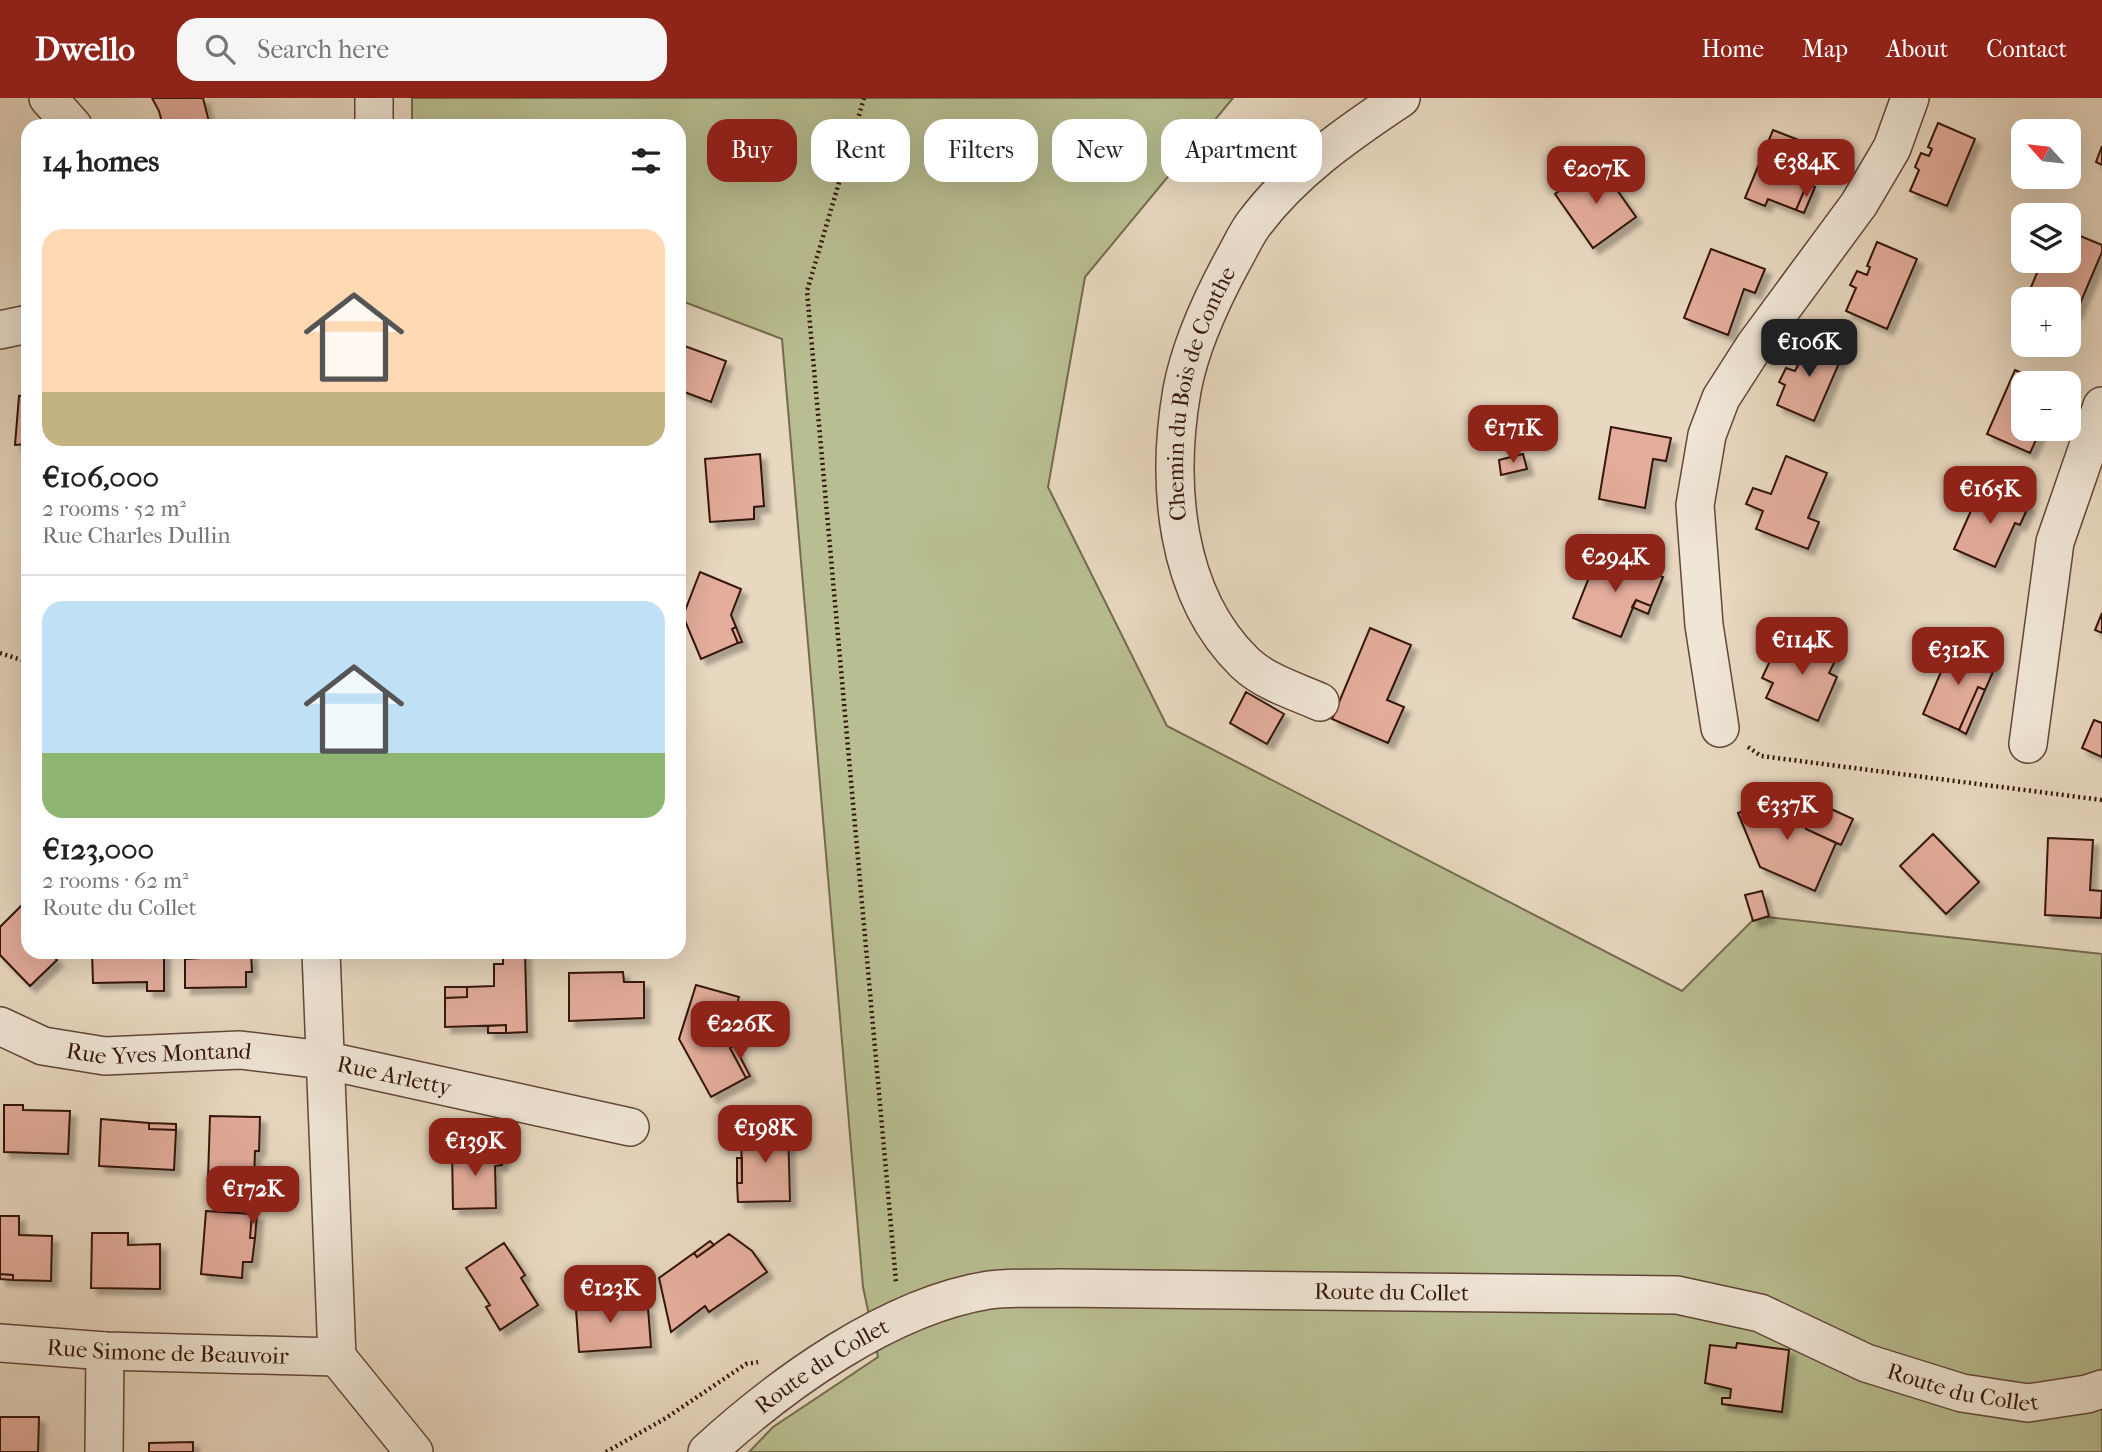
<!DOCTYPE html>
<html lang="en">
<head>
<meta charset="utf-8">
<style>
	body { margin:0; font-family:"IM FELL French Canon",serif; background:#f6f6f6; color:#222; height:100vh; display:flex; flex-direction:column; font-size:26px; white-space:nowrap }
	* { box-sizing:border-box; margin:0 }
	p { font-size:23px; color:#767676 }
	.icon { flex:none; width:38px; height:38px; fill:none; stroke:currentColor; stroke-width:2; stroke-linecap:round; stroke-linejoin:round }
	.map { position:relative; flex:1; overflow:hidden }
	.sheet { position:absolute; left:21px; top:21px; width:665px; height:840px; display:flex; flex-direction:column; background:#fff; border-radius:21px; box-shadow:0 7px 28px #0002 }
	.sheet>* { flex:none }
	.guide { position:absolute; left:707px; top:21px; width:665px; height:63px; display:flex; gap:14px }
	.needle { width:46px; rotate:297deg }
	.controls { position:absolute; left:2011px; top:21px; display:grid; gap:14px }
	.controls a { display:grid; place-items:center; width:70px; height:70px; border-radius:14px; background:#fff; box-shadow:0 7px 28px #0002; font-size:35px }
	.price { position:absolute; translate:-50% -60px; padding:0 16px; border-radius:14px; background:#8f2418; color:#fff; font-size:23px; line-height:46px; filter:drop-shadow(0 2px 4px #0008) }
	.price::after { content:''; position:absolute; left:50%; top:42px; width:21px; height:16px; margin-left:-10px; background:inherit; clip-path:polygon(0 0,100% 0,50% 100%) }
	.price.on { background:#222; color:#fff }
	ul { padding:0; list-style:none }
	li { display:grid; align-content:center; gap:14px; height:371px; padding:0 21px }
	li+li { border-top:2px solid #e0e0e0 }
	li span { display:grid; place-items:center; height:217px; border-radius:21px; color:#555 }
	li>.icon { margin-inline-start:auto }
	span .icon { width:126px; height:126px; fill:#fffc; stroke-width:1 }
	li b { font-size:30px }
	h2 { display:flex; justify-content:space-between; align-items:center; height:84px; padding:0 21px; font-size:30px }
	.chip { padding:0 24px; border-radius:21px; background:#fff; box-shadow:0 7px 28px #0002; font-size:24px; line-height:63px }
	.chip.on { background:#8f2418; color:#fff }
	header { display:flex; align-items:center; gap:42px; box-sizing:border-box; height:98px; padding:0 35px; background:#8f2418; color:#fff }
	header strong { font-size:33px }
	nav { display:flex; gap:38px; margin-inline-start:auto; font-size:24px }
	.search { width:490px; height:63px; background:#f6f6f6; display:flex; align-items:center; gap:18px; box-sizing:border-box; padding:0 24px; border-radius:21px; color:#767676; font-size:26px }
	.map>svg:first-child { display:block }
</style>
</head>
<body>
<header>
<strong>Dwello</strong>
<div class="search"><svg class="icon" aria-label="search" viewBox="0 0 24 24"><circle cx="10" cy="10" r="6"/><path d="M15 15l6 6"/></svg>Search here</div>
<nav><a>Home</a><a>Map</a><a>About</a><a>Contact</a></nav>
</header>
<div class="map">
<svg width="2102" height="1354" viewBox="0 0 2102 1354">
	<defs>
		<filter id="shadow"><feDropShadow dx="6" dy="6" stdDeviation="2" flood-color="#0004"/></filter>
	</defs>
	<rect width="100%" height="100%" fill="#e8d8c0"/>
	<filter id="stains"><feTurbulence type="fractalNoise" baseFrequency=".00286" numOctaves="4"/><feColorMatrix values="0 0 0 0 .2 0 0 0 0 .09 0 0 0 0 .02 0 0 0 .5 -.17"/></filter>
	<radialGradient id="worn" r=".72"><stop offset=".6" stop-color="#630" stop-opacity="0"/><stop offset="1" stop-color="#630" stop-opacity=".3"/></radialGradient>
	<path fill="#b8be91" stroke="#766a4e" stroke-width="2" d="M412,0H1233L1085,179L1048,389L1167,628L1682,893L1757,818L2102,856V1354H749L773,1329L878,1259L863,1189L782,241L679,202V28H412Z"/>
	<path fill="#e3ac9b" stroke="#35160a" stroke-width="2" filter="url(#shadow)" d="M152,0H203L210,28H163L159,13Z
		M1938,25L1975,41L1947,108L1910,93L1919,72L1915,69L1921,55L1929,58L1932,51L1928,49Z
		M1773,32L1809,46L1795,81L1807,86L1796,112L1768,101L1765,108L1745,100Z
		M2102,48V67L2096,64Z
		M1598,65L1636,119L1593,150L1555,96Z
		M1807,86L1815,89L1804,115L1796,112Z
		M2068,133L2102,147V154L2076,215L2068,212V201H2045L2029,194L2042,163H2068Z
		M1877,144L1917,161L1887,231L1846,213L1856,190L1850,187L1857,173L1867,177L1870,169L1867,168Z
		M1711,151L1765,171L1755,195L1744,191L1728,237L1684,220Z
		M1804,240L1843,256L1814,323L1777,307L1785,287L1779,284L1786,270L1795,273L1798,267L1793,265Z
		M679,246L726,263L711,304L679,292Z
		M2015,272L2044,285H2023V331H2041L2030,355L1987,336Z
		M26,297H28V346L15,347L19,298Z
		M1611,329L1671,340L1666,363L1653,361L1645,410L1599,401Z
		M760,356L764,408L754,409V421L710,424L705,361Z
		M1523,356L1527,371L1501,377L1499,362Z
		M1786,358L1827,375L1808,420L1819,424L1808,451L1756,431L1763,413L1746,406L1753,390L1771,396Z
		M1982,388L2029,407L2020,427L2015,425L1995,469L1954,451Z
		M1599,454L1663,479L1651,508L1636,502L1621,539L1573,520Z
		M700,474L741,491L731,517L736,529L732,531L738,545L701,561L683,518Z
		M1636,502L1651,508L1648,516L1632,509Z
		M2102,515V535L2095,532Z
		M736,529L742,544L738,545L732,531Z
		M1370,530L1411,547L1387,602L1404,609L1388,645L1332,621Z
		M1798,536L1839,555L1829,575L1837,579L1818,623L1766,600L1773,585L1762,580L1775,552L1788,558Z
		M1952,548L1996,567L1985,592L1978,589L1959,632L1923,616Z
		M1978,589L1985,592L1966,636L1959,632Z
		M1246,594L1284,616L1267,646L1230,625Z
		M2094,622L2102,625V659L2082,650Z
		M1804,695L1810,710L1799,714L1806,731L1836,745L1815,793L1760,769L1738,715L1763,704L1765,710Z
		M1805,699L1853,721L1841,747L1806,731L1799,714L1810,710Z
		M1933,736L1979,784L1946,816L1900,768Z
		M2048,740L2093,742L2090,792L2102,793L2101,820L2045,817Z
		M1762,793L1769,818L1753,823L1745,797Z
		M24,805L28,809V854H49L57,862L30,888L0,857V829Z
		M92,854H164V893H147V884L93,885Z
		M201,854H251L252,874H246V889L185,890V861L201,860Z
		M503,854H525L527,934L506,935V927L445,929V900L467,899V889L494,888V866H503Z
		M623,874L624,884H644V920L569,923V875Z
		M696,887L739,899L728,936L734,947L730,950L746,980L711,999L679,941Z
		M445,889H467V899L445,900Z
		M506,927V935H488V928Z
		M734,947L750,978L746,980L730,950Z
		M4,1007H23V1012L70,1013L68,1056L4,1054Z
		M210,1018L260,1019L259,1053H255L254,1082L208,1081Z
		M101,1021L149,1025V1031L176,1032L174,1072L99,1068Z
		M149,1025L176,1026V1032L149,1031Z
		M741,1029H788L790,1103L738,1104L737,1085H742Z
		M501,1050L502,1067L495,1068L496,1110L453,1111L452,1051Z
		M737,1060H742V1085H737Z
		M206,1113L252,1116L250,1140H255L252,1164H243L242,1180L201,1176Z
		M252,1116H257L255,1140H250Z
		M0,1118H19V1137L52,1138L51,1183L13,1182V1177L0,1176Z
		M92,1135H128V1147L160,1146V1191L91,1190Z
		M729,1136L752,1153L767,1174L709,1214L705,1208L671,1234L659,1180L694,1155L697,1159Z
		M710,1143L714,1147L697,1159L694,1155Z
		M504,1145L525,1177L521,1180L538,1207L500,1232L486,1209L490,1207L466,1170Z
		M0,1176L13,1177V1182L0,1181Z
		M613,1194L615,1212L648,1210L651,1249L579,1254L575,1197Z
		M1737,1245L1789,1252L1782,1314L1722,1306V1300H1730L1731,1291L1705,1285L1710,1247L1736,1250Z
		M0,1319H39L38,1354H0Z
		M193,1344V1354H149V1345Z"/>
	<g fill="none" stroke-linecap="round" stroke-linejoin="round">
		<defs>
			<g id="minor">
				<path d="M48,0L73,28"/>
				<path d="M374,0V28"/>
				<path d="M0,232L28,226"/>
				<path id="s1" d="M1320,604C1295,593 1265,584 1245,565C1174,496 1166,384 1182,292C1190,248 1211,203 1232,164C1239,152 1245,138 1253,127C1292,74 1347,36 1401,0"/>
				<path d="M1720,630L1704,527L1695,407L1707,337L1721,300L1755,247L1859,106L1892,50L1910,0"/>
				<path d="M2028,646L2055,444L2102,308"/>
				<path d="M321,854L337,1259L414,1354"/>
				<path id="s2" d="M0,928L43,948L105,958L240,952L324,962L630,1029"/>
				<path id="s3" d="M0,1245L105,1253L337,1259"/>
				<path d="M104,1354L105,1253"/>
				<path id="s4" d="M707,1354C780,1287 888,1208 989,1192C1011,1189 1036,1191 1059,1190L1677,1197L1760,1215L1866,1265L1962,1295L2028,1305L2087,1296L2102,1291"/>
			</g>
		</defs>
		<use href="#minor" stroke="#624638" stroke-width="40"/>
		<path stroke="#35160a" stroke-width="4.5" stroke-dasharray="2 3.5" stroke-linecap="butt" d="M864,0L807,193L896,1184
			M0,555L28,564
			M1748,649L1761,658L2102,702
			M606,1354L666,1320L746,1266L758,1264"/>
		<use href="#minor" stroke="#f0e6d6" stroke-width="37"/>
	</g>
	<g text-anchor="middle" dominant-baseline="central" stroke-width="6" stroke-linejoin="round" paint-order="stroke">
		<g font-size="23" fill="#35160a" stroke="#f0e6d6">
			<text stroke="none"><textPath href="#s1" startOffset="376">Chemin du Bois de Conthe</textPath></text>
			<text stroke="none"><textPath href="#s2" startOffset="164">Rue Yves Montand</textPath></text>
			<text stroke="none"><textPath href="#s2" startOffset="402">Rue Arletty</textPath></text>
			<text stroke="none"><textPath href="#s4" startOffset="732">Route du Collet</textPath></text>
			<text stroke="none"><textPath href="#s3" startOffset="168">Rue Simone de Beauvoir</textPath></text>
			<text stroke="none"><textPath href="#s4" startOffset="144">Route du Collet</textPath></text>
			<text stroke="none"><textPath href="#s4" startOffset="1320">Route du Collet</textPath></text>
		</g>
	</g>
	<rect width="100%" height="100%" filter="url(#stains)"/>
	<rect width="100%" height="100%" fill="url(#worn)"/>
</svg>
<div class="controls">
<a><svg class="needle" viewBox="-14 -14 28 28"><path d="M0-13l5 13h-10z" fill="#e53935"/><path d="M0 13l5-13h-10z" fill="#767676"/></svg></a>
<a><svg class="icon" aria-label="layers" viewBox="0 0 24 24"><path d="M12 4l9 5-9 5-9-5zM3 14l9 5 9-5"/></svg></a>
<a>+</a>
<a>−</a>
</div>
<b class="price" style="left:1806px;top:101px">€384K</b>
<b class="price" style="left:1596px;top:108px">€207K</b>
<b class="price on" style="left:1809px;top:281px">€106K</b>
<b class="price" style="left:1513px;top:367px">€171K</b>
<b class="price" style="left:1990px;top:428px">€165K</b>
<b class="price" style="left:1615px;top:496px">€294K</b>
<b class="price" style="left:1802px;top:579px">€114K</b>
<b class="price" style="left:1958px;top:589px">€312K</b>
<b class="price" style="left:1787px;top:744px">€337K</b>
<b class="price" style="left:740px;top:963px">€226K</b>
<b class="price" style="left:765px;top:1067px">€198K</b>
<b class="price" style="left:475px;top:1080px">€139K</b>
<b class="price" style="left:253px;top:1128px">€172K</b>
<b class="price" style="left:610px;top:1227px">€123K</b>
<div class="guide">
<a class="chip on">Buy</a>
<a class="chip">Rent</a>
<a class="chip">Filters</a>
<a class="chip">New</a>
<a class="chip">Apartment</a>
</div>
<section class="sheet">
<h2>14 homes<svg class="icon" aria-label="filters" viewBox="0 0 24 24"><path d="M4 7h16M4 17h16"/><circle cx="9" cy="7" r="2"/><circle cx="15" cy="17" r="2"/></svg></h2>
<ul>
<li><span style="background:linear-gradient(#ffd9b3 75%,#c2b280 0)"><svg class="icon" aria-label="home" viewBox="0 0 24 24"><path d="M3 11l9-7 9 7M6 9v11h12V9"/></svg></span><div><b>€106,000</b><p>2 rooms · 52 m²</p><p>Rue Charles Dullin</p></div></li>
<li><span style="background:linear-gradient(#bfe0f5 70%,#8fb573 0)"><svg class="icon" aria-label="home" viewBox="0 0 24 24"><path d="M3 11l9-7 9 7M6 9v11h12V9"/></svg></span><div><b>€123,000</b><p>2 rooms · 62 m²</p><p>Route du Collet</p></div></li>
</ul>
</section>
</div>
</body>
</html>
